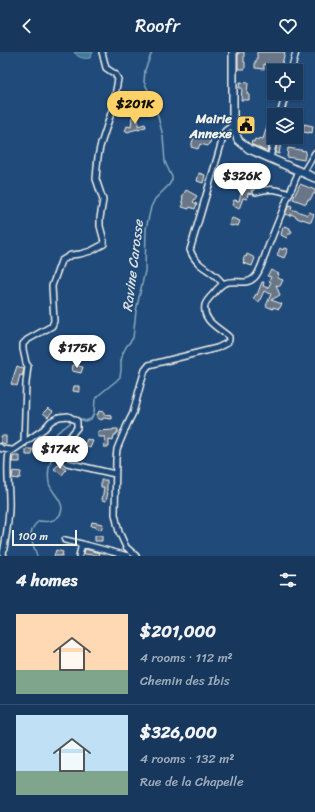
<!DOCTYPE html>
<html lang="en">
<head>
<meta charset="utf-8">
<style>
	body { margin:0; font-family:Sriracha,sans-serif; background:#203f62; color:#f1f3f6; height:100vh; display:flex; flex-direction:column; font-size:15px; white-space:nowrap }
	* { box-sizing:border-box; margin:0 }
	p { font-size:13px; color:#9eacbb }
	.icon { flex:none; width:22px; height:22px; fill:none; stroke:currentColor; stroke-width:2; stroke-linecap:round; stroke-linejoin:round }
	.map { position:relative; height:504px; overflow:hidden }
	.sheet { display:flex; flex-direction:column; background:#17385c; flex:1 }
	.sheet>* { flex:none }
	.buttons { position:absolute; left:267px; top:12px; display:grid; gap:8px }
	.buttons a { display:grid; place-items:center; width:36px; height:36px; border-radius:0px; background:#17385c; box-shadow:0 1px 3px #0004,0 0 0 1px #365272; font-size:20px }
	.scale { position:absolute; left:12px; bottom:10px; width:65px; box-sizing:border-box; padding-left:4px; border:2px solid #f4f1e8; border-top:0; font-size:11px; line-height:14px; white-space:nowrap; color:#f4f1e8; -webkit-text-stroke:3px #1f4a7a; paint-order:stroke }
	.price { position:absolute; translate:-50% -34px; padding:0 9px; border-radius:14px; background:#fff; color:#222; font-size:13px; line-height:26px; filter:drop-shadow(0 1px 2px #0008) }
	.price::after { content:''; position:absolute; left:50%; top:24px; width:12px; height:9px; margin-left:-6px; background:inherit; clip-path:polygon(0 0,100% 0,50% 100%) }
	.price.current { background:#ffd166; color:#111 }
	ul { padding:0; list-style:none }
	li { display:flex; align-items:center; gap:12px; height:100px; padding:0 16px }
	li+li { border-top:1px solid #365272 }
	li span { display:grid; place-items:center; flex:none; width:112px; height:80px; border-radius:0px; color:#555 }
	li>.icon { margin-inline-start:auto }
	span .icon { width:48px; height:48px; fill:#fffc; stroke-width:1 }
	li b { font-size:17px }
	h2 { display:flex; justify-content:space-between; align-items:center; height:48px; padding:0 16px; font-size:17px }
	header { display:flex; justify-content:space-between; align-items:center; height:52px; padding:0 16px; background:#17385c; font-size:18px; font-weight:600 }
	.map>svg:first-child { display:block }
</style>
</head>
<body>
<header><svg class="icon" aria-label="back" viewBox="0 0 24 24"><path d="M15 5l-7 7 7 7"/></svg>Roofr<svg class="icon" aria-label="heart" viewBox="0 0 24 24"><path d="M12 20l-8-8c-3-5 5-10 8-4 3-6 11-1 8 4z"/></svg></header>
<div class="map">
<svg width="315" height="504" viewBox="0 0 315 504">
	<rect width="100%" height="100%" fill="#1f4a7a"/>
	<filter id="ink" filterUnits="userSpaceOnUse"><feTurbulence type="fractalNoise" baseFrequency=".025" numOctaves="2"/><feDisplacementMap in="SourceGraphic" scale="8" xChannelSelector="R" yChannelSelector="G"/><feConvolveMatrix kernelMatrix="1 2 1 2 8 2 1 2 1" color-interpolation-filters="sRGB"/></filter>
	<g filter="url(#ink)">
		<path fill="#427a9c" stroke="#89aaba" d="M74,0H93L90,6C84,7 78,6 74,0Z"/>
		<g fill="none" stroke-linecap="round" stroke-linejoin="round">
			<path stroke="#89aaba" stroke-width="1.5" d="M78,366L85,369L91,367L94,361L95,348L100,342L116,329L120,325L121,318V309L123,301L126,295L133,286L136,259L142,232L145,219L146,177L151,155L155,147L169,133L172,128V125L165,110L163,84L156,57L149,40L144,30L145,18L152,0
				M37,504C33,491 25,480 39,469C47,470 53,470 59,464C69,452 50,440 49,431C48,425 48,418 50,412C51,409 52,406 53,403C54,397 52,391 53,385C58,378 67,375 72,369"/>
		</g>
		<path fill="#687687" stroke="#f4f1e8" d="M239,0H244V10H245V17H238V2H239Z
			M257,0H285L281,16L264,12V17L255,16V9H257Z
			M272,21H274V41H278L277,45H280L279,49L270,46L273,34H270Z
			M240,30L248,31L247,42H249V48H241L242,36H239Z
			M133,64H137V65L138,66V74L145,72L146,75L141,76V77L138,78V77L130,79L129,80L125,79L127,74L131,75L132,65H133Z
			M269,68L274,69V79L271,84L267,100L251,92L252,89L254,90L255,87L258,88L259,86L263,87Z
			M242,70L251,71L250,80L241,79Z
			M304,72L313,74L312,81L309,80V81L303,80Z
			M194,84L196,85V84L204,86L205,85L211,87L210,91H209L208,94L200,92L198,97L191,95Z
			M278,89L281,90L279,102L275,101Z
			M288,96L306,99L304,108L287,105Z
			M244,117L249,119L245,129L240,127Z
			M199,121L205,123L203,131L197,129Z
			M300,132L315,138V142H313L310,148L308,147L306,152L293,147Z
			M243,133L247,134L246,136L252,137L251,142L248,141L247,147L243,146L239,157L232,153L234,148L239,149Z
			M186,138L197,144L193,150L197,152L195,157L190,155L189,157L182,155L184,151L182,150L183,145H182Z
			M289,153L292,154L291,157L308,163L309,160L314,162L311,170L302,167V168L297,166V165L291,162L290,164L285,162Z
			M232,166L240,169L238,174L234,173L233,174L229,173Z
			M284,174L290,176V178L292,179L291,182H288L287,186L281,183L283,175L284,176Z
			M280,196L283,198L284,196L288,197L284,206L277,203Z
			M247,202L255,206L252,214L243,211L244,208H243L245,204L246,205Z
			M271,218L279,222L277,226L283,228L280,234L276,233L280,243L271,248L282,252L279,257L273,255V257L266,254L271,242L264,239L259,250L253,247L256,242L257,243L262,230H264L263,234L268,236L271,230L269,229L271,225L267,224Z
			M78,298L83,300L80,307L75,305Z
			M73,313L83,315L81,321L72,319Z
			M17,314L24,317L22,324L20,323L17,334L11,332Z
			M74,334H79V340L73,339Z
			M48,356L53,359L48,365L43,361Z
			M99,359L104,360V363L112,364V367L103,366L102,368L97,366V362H98Z
			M113,377H118V381H116V383H114L113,389L109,388V395H104L105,385H98V379L113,378Z
			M1,384H6V392L1,391Z
			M87,387L93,389L90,396L84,394Z
			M26,397H33L32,403H26Z
			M13,404H20V410H12Z
			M58,413L59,414L60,413L66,418L62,423L54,417Z
			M13,419L21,420L20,426H18V427L12,426Z
			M101,428H107V440L108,441L106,449L102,448L104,435H101Z
			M92,470L103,472L101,478L96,476V475L91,474Z
			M95,484H102V489H95Z
			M85,497L100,501L99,504L94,503L84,502Z
			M56,498L63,500L62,504H54Z"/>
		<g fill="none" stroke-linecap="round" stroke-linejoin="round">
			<defs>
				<path id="minor" d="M291,19L296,0
					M280,63L286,41
					M270,106L275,85
					M303,121L315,101
					M256,140C270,136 276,137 290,142
					M223,232C213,217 197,217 190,198L225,79L233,73
					M24,391L26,331L28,314L26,311L23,297V292L27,288L52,274L54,269L52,234L61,209L71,203L80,202L91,199L104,192V189L100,174V166L103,148L96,127L97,115L98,105L100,95L113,55L118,27L115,22L106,16L102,0
					M0,395L2,397L12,398
					M65,488L82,492L128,504
					M4,504L3,502C6,484 10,466 9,448C9,432 6,417 9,401L44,377L51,369L59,365L68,364L77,369V376L66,389L64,408L67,411L115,422
					M79,504L82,492
					M136,504L126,495L119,480L115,462L116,407L117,397L127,373L133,361L141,331L145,318L149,313L217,296L227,291L229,288V285C220,276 202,270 205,253C206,249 211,244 214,241C217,237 221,233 225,231C235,227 246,234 254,226C261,220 264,204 268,195C278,170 288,144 299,119"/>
				<path id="secondary" d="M233,0V73L238,88L249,97L315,126"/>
			</defs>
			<use href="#minor" stroke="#f4f1e8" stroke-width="8"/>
			<use href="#secondary" stroke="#f4f1e8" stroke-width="10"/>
			<use href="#minor" stroke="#1f4a7a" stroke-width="5"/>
			<use href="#secondary" stroke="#1f4a7a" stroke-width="7"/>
		</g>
	</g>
	<defs>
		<symbol id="civic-square" viewBox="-11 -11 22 22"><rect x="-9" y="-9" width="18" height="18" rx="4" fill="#ffd166" stroke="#1f4a7a"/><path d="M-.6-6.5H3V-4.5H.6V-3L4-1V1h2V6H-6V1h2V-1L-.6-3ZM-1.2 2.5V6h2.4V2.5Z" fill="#111"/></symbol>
	</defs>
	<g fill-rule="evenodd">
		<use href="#civic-square" x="235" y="62" width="22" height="22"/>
	</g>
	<g text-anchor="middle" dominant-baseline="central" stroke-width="3" stroke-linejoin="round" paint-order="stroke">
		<g font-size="13" font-weight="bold" fill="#f4f1e8" stroke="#1f4a7a" text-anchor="end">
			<text x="232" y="66">Mairie<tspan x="232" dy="15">Annexe</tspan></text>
		</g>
		<g font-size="14" font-style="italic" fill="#d9dfdd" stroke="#1f4a7a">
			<text transform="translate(133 214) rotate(-83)">Ravine Carosse</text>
		</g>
	</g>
</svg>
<div class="buttons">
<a><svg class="icon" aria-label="locate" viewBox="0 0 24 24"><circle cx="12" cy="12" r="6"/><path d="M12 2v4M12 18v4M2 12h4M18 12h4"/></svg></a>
<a><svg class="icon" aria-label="layers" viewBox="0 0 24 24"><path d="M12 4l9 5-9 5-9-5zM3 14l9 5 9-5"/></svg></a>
</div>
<div class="scale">100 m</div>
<b class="price current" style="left:135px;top:73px">$201K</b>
<b class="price" style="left:242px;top:145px">$326K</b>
<b class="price" style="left:77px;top:317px">$175K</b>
<b class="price" style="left:60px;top:418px">$174K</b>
</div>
<section class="sheet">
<h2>4 homes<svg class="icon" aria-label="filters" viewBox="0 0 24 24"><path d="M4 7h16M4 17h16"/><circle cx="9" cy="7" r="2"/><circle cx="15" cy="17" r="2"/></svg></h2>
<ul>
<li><span style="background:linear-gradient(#ffd9b3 70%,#7fa58c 0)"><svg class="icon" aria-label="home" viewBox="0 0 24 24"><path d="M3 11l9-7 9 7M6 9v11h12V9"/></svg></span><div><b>$201,000</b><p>4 rooms · 112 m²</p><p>Chemin des Ibis</p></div></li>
<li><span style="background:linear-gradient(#bfe0f5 70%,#7fa58c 0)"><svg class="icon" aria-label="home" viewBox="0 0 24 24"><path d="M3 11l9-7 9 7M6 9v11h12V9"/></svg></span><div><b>$326,000</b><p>4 rooms · 132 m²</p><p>Rue de la Chapelle</p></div></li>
</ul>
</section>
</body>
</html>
